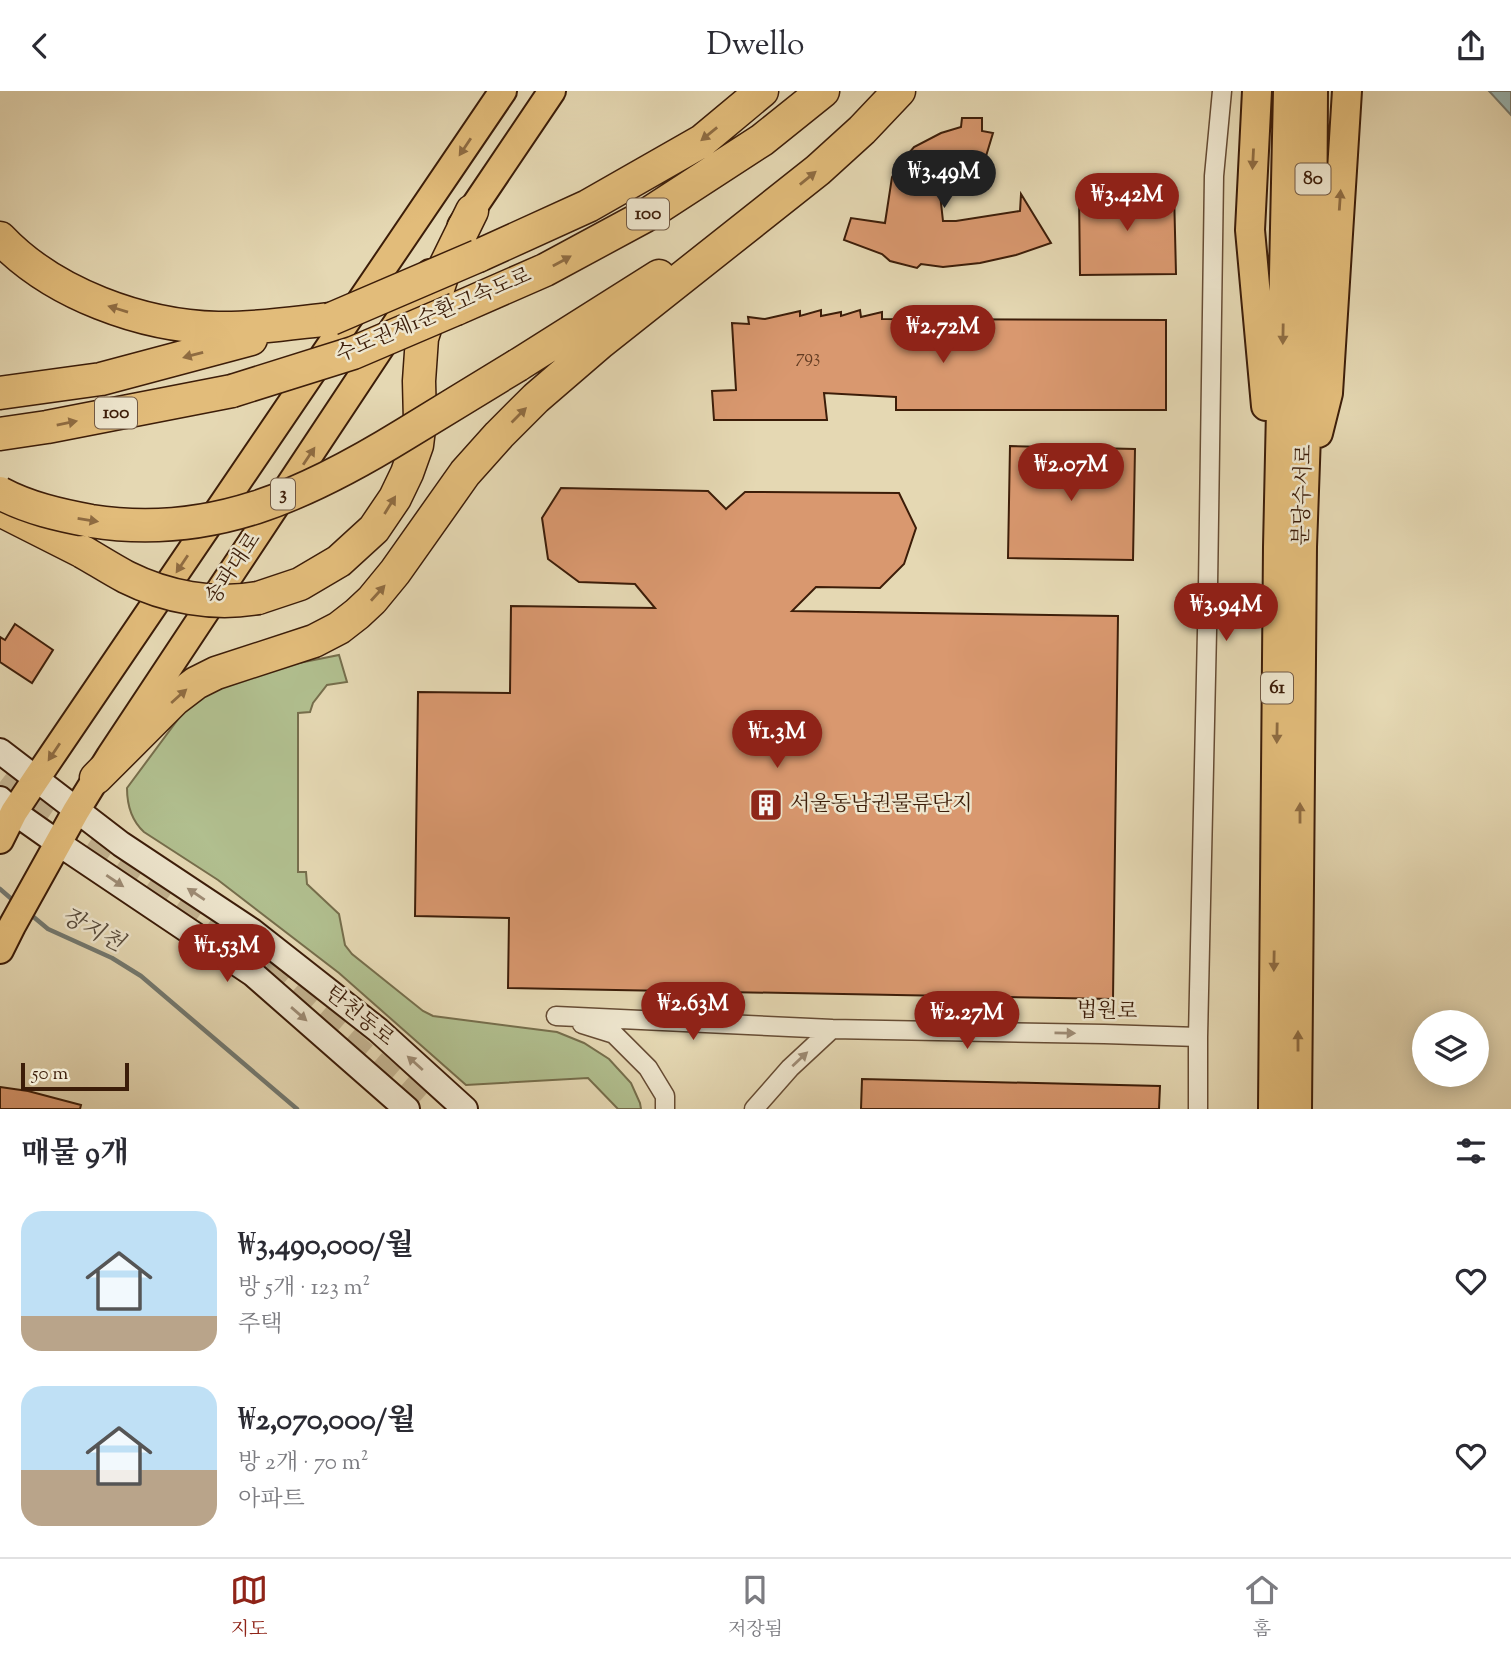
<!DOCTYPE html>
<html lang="ko">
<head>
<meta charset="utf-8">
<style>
	body { margin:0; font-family:"Sorts Mill Goudy","Noto Serif KR",serif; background:#f2f2f3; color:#2b2b33; height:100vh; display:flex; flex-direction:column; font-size:26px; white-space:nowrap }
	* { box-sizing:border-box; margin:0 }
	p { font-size:23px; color:#7c7c81 }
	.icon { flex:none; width:38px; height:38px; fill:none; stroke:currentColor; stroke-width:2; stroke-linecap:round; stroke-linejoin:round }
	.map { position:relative; height:1018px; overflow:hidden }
	.drawer { display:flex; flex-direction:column; background:#fff; flex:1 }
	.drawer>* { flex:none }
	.controls { position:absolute; left:1412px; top:919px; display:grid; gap:14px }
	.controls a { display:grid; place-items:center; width:77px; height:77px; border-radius:50%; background:#fff; box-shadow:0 4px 18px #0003; font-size:35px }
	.scale { position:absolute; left:21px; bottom:18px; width:108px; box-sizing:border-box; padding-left:7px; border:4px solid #3c1d09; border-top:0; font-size:19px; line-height:24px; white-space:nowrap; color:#3c1d09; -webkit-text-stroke:5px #eee6ce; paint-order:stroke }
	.price { position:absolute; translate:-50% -60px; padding:0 16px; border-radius:24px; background:#8f2418; color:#fff; font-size:23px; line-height:46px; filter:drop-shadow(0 2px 4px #0008) }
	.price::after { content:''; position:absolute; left:50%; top:42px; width:21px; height:16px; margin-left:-10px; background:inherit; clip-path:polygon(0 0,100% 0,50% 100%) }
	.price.current { background:#222; color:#fff }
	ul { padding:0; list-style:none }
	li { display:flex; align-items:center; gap:21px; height:175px; padding:0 21px }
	li span { display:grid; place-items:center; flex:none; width:196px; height:140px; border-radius:21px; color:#555 }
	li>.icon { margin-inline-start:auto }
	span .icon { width:84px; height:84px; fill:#fffc; stroke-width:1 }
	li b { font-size:30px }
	h2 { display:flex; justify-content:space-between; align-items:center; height:84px; padding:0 21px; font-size:30px }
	header { display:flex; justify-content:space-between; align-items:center; height:91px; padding:0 21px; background:#fff; font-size:32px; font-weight:600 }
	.tabs { display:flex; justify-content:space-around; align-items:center; height:98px; border-top:2px solid #e1e1e2; background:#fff; font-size:19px; color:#7c7c81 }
	.tabs a { display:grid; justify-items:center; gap:4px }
	.tabs .current { color:#8f2418 }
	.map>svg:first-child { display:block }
</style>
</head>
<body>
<header><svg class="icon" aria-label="back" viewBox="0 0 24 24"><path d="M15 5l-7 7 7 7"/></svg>Dwello<svg class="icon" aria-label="share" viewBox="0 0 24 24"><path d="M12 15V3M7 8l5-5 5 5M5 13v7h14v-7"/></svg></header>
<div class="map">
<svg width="1511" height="1018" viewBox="0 0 1511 1018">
	<rect width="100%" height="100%" fill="#e5d8b3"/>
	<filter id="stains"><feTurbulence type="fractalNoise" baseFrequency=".00286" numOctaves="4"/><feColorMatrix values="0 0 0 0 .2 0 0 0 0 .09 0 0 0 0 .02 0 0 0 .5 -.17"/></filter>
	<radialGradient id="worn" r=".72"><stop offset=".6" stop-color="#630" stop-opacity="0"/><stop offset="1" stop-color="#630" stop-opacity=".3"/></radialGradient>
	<path fill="#b1bf8f" stroke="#766e4c" stroke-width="2" d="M339,564L347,591L327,594L313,612L310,621L298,622V781H306L307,793L339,823L345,854L352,863L423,920L433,925L557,941L584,952L609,968L631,992L640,1012L641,1018H618L588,987L466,994L339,882L218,789L144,741C132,730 127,713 127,697L196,604L239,584Z"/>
	<path fill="#99b8b7" stroke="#747a71" stroke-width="2" d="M1489,0H1511V24Z"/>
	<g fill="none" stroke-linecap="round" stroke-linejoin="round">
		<path stroke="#747a71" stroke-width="4.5" d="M0,798L15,811
			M30,823L48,838L112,867L141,885L297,1018"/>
	</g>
	<path fill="#d9986f" stroke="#3c1d09" stroke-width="2" d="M962,27H982V40L993,42L980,85L975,83L955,85L939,94L943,130H956L1020,120L1021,103L1051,152L1016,164L980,172L943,176L921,173L917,177L890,170L882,163L844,149L851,127L885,132L892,86L903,69L914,56L941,42L961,36Z
		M1174,100L1176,183L1080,184L1079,102Z
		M821,219V225L841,221V225L860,219L861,226L882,221V228L1166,229V319H896V306L824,302L827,329H714L712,300L736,299L732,232L749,233L748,226L765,228L800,220V225Z
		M1010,355L1135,358L1133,469L1008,467Z
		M561,397L708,400L726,418L745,401L899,402L916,437L904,473L880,497L816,496L792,520L1118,525L1113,908L508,897L509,827L415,825L418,601L510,602L511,515L655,517L635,493L579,491L548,468L542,427Z
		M15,533L53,559L32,592L0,571V546L5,549Z
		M862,988L1160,995L1159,1018H861Z
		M0,996L28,1000L81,1014L80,1018H0Z"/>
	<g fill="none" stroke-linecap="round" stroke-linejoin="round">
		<path stroke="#c3b391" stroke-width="24" stroke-dasharray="24 12" stroke-linecap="butt" d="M0,691L45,726L111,770L274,884L428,1018"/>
		<defs>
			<path id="minor" d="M556,925L832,938
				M582,933L614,943L648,977L665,1005V1018
				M754,1018L790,977L832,938L1104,943L1198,946
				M1198,1018V946L1208,495L1214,85L1222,0"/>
			<path id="secondary" d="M0,660L121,753L252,840L378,939L465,1018
				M0,708L14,721L58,752L253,883L407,1018"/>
			<path id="primary" d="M461,135L552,0
				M0,749L14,721L36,688L503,0
				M0,859L12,835L76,720L110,665L430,182"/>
			<path id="trunk" d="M1257,0L1250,139L1266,315
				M1318,342L1328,302L1347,0
				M1273,1018L1278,456L1288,0
				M1297,1018L1302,456L1312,176L1313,0"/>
			<path id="motorway" d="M0,147C53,203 142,235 218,237C256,238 293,232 331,228
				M478,165L588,115L702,50L762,0
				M456,218L545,179L645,125L762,49L823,0
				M518,274L659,185
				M0,302L101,288L251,248
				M0,343L47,336L232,300
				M0,419L83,461
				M258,507L300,493L339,470L374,438L395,407L407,382L417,354L420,330L419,290L422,247L446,173L472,120
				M96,687L175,608L196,592L216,582L314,550L339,537L357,523L372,509L395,481L465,382L499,344L536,307L601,251L818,79L862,39L899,0"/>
		</defs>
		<use href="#minor" stroke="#664c34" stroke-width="21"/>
		<use href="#secondary" stroke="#3c1d09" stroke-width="28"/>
		<use href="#primary" stroke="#3c1d09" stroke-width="30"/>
		<use href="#trunk" stroke="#3c1d09" stroke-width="32"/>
		<use href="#motorway" stroke="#3c1d09" stroke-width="35"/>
		<use href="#minor" stroke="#eee6ce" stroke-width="18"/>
		<use href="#secondary" stroke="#eee6ce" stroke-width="24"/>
		<use href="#primary" stroke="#e2bc7a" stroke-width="26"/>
		<use href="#trunk" stroke="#e2bc7a" stroke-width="28"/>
		<use href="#motorway" stroke="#e2bc7a" stroke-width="32"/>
		<defs>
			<path id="motorway-bridge" d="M331,228L478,165
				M232,300L353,262L456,218
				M0,402C28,417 59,424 91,430C210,449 306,404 405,343C443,320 480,297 518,274
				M83,461C97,469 111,478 126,486C166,506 213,515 258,507"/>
		</defs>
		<use href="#motorway-bridge" stroke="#3c1d09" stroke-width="35" stroke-linecap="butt"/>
		<use href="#motorway-bridge" stroke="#e2bc7a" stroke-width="32"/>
	</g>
	<defs><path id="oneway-solid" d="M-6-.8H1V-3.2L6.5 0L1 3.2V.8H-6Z" transform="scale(1.75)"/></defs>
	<g fill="#8f6c42">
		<use href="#oneway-solid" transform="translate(709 43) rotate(141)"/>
		<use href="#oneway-solid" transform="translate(465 56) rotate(124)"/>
		<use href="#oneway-solid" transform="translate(1253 68) rotate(93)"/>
		<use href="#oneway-solid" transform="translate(808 87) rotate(-39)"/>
		<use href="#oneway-solid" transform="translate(1340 109) rotate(-86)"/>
		<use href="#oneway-solid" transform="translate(562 170) rotate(-29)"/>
		<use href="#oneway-solid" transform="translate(118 218) rotate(-163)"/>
		<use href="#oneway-solid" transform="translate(1283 243) rotate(91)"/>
		<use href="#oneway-solid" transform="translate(193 264) rotate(165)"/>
		<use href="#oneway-solid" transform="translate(519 324) rotate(-45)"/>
		<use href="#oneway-solid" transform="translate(67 332) rotate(-11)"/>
		<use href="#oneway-solid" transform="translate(309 365) rotate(-56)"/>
		<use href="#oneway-solid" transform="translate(390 414) rotate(-58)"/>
		<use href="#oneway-solid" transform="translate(88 429) rotate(9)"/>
		<use href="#oneway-solid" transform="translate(182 473) rotate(124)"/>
		<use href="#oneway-solid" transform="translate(378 502) rotate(-48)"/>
		<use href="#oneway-solid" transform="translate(179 605) rotate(-42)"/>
		<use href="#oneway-solid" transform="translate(1277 642) rotate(91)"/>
		<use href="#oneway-solid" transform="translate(54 661) rotate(124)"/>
		<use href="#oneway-solid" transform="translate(1300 722) rotate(-90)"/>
		<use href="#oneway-solid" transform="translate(1274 870) rotate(91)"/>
		<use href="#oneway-solid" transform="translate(1298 950) rotate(-90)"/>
	</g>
	<g fill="#9e8c75">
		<use href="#oneway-solid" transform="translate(115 790) rotate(34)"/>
		<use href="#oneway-solid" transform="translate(196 803) rotate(-146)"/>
		<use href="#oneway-solid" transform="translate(299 923) rotate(41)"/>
		<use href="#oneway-solid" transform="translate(1065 942) rotate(1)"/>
		<use href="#oneway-solid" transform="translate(800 968) rotate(-43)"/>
		<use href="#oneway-solid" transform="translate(415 972) rotate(-138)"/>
	</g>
	<defs>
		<symbol id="building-square" viewBox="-11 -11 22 22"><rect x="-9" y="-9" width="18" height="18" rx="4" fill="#8f2418" stroke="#eee6ce"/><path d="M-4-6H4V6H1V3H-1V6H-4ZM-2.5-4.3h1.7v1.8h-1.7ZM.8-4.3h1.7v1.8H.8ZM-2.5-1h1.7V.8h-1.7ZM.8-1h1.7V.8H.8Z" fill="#fff"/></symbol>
	</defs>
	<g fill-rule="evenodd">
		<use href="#building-square" x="747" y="695" width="38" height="38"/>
	</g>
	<g text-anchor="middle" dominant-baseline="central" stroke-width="5" stroke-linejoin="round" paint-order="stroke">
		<g font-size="18" fill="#633c22">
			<text x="808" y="267">793</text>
		</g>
		<g fill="#eee6ce" stroke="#715944" stroke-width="2">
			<rect x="1295.5" y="72.5" width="35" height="31" rx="5"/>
			<rect x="627" y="107.5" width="42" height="31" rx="5"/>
			<rect x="95" y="306.5" width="42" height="31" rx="5"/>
			<rect x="271" y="387.5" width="24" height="31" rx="5"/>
			<rect x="1261" y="581.5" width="32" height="31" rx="5"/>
		</g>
		<g font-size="19" font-weight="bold" fill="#3c1d09">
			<text x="1313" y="88">80</text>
			<text x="648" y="123">100</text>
			<text x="116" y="322">100</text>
			<text x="283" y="403">3</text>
			<text x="1277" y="597">61</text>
		</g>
		<g font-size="21" fill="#3c1d09" stroke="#eee6ce">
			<text transform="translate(434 225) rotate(-23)">수도권제1순환고속도로</text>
			<text transform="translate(1304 404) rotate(-88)">분당수서로</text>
			<text transform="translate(234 478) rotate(-56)">송파대로</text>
			<text transform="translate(1107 921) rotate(2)">법원로</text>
			<text transform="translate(359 926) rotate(39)">탄천동로</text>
		</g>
		<g font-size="21" fill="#3c1d09" stroke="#eee6ce" text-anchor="start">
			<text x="790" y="714">서울동남권물류단지</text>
		</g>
		<g font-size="23" font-style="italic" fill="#584c3d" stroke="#eee6ce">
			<text transform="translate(92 840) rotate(28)">장지천</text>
		</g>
	</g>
	<rect width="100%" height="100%" filter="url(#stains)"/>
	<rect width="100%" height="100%" fill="url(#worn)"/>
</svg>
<div class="controls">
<a><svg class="icon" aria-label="layers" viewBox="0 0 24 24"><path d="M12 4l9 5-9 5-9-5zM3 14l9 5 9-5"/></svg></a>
</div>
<div class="scale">50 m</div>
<b class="price current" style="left:944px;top:119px">₩3.49M</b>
<b class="price" style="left:1127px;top:142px">₩3.42M</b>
<b class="price" style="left:943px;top:274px">₩2.72M</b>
<b class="price" style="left:1071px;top:412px">₩2.07M</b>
<b class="price" style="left:1226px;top:552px">₩3.94M</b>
<b class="price" style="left:777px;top:679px">₩1.3M</b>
<b class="price" style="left:227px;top:893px">₩1.53M</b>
<b class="price" style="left:693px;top:951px">₩2.63M</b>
<b class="price" style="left:967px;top:960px">₩2.27M</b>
</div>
<section class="drawer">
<h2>매물 9개<svg class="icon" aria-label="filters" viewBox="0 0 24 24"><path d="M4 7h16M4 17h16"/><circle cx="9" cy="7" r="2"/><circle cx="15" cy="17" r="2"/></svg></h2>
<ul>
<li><span style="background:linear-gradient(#bfe0f5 75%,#b9a48a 0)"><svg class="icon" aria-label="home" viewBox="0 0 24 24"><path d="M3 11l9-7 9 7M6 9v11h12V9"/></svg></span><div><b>₩3,490,000/월</b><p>방 5개 · 123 m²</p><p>주택</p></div><svg class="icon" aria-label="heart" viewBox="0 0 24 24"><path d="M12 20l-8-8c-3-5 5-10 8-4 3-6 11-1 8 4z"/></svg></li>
<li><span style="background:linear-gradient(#bfe0f5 60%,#b9a48a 0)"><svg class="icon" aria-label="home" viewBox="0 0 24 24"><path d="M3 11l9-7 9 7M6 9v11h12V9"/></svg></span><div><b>₩2,070,000/월</b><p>방 2개 · 70 m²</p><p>아파트</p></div><svg class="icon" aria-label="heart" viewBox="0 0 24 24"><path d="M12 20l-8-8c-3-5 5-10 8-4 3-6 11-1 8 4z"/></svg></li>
</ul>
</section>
<nav class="tabs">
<a class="current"><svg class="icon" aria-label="map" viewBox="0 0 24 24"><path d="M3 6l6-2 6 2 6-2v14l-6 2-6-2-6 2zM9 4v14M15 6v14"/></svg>지도</a>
<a><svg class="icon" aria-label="saved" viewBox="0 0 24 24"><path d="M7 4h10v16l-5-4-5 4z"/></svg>저장됨</a>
<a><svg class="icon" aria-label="home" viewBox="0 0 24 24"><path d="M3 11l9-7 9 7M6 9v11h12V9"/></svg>홈</a>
</nav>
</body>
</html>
